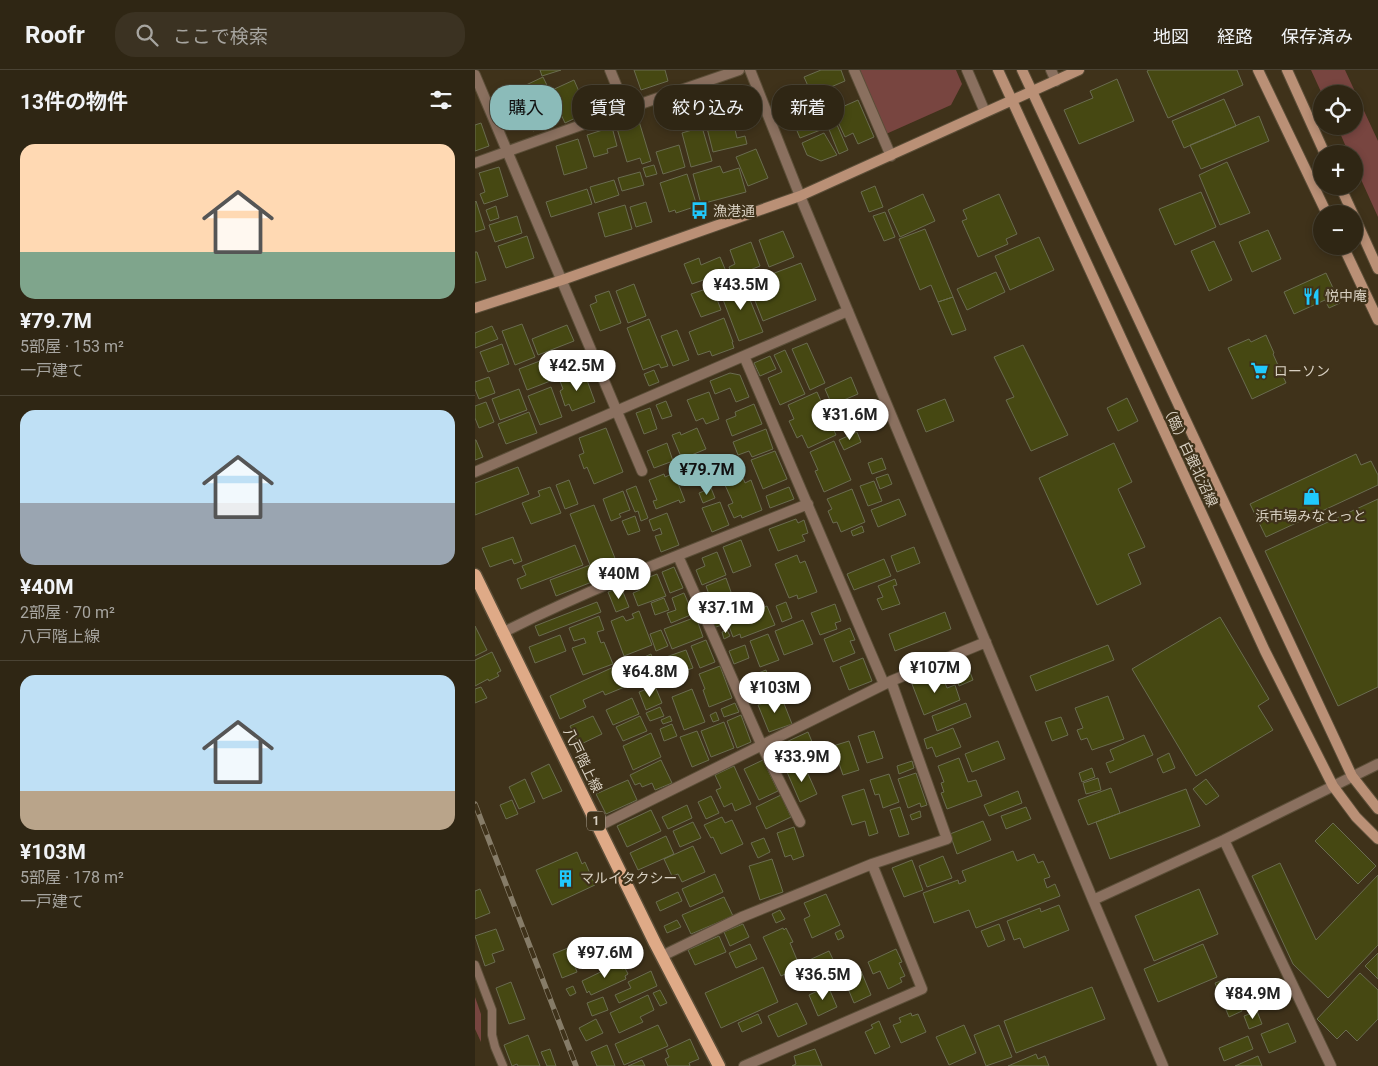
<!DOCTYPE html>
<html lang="ja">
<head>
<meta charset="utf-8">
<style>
	body { margin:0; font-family:Roboto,"Noto Sans JP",sans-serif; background:#3b3222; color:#f1f3f6; height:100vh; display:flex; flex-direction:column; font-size:19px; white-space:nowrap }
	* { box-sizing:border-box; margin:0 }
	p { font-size:16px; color:#a7a5a0 }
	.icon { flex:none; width:28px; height:28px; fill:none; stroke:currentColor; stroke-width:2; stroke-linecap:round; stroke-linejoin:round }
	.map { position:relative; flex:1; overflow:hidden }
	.side { display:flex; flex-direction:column; background:#2f2614; width:475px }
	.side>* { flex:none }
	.top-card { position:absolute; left:15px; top:15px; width:475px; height:45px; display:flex; gap:10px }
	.buttons { position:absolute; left:838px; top:15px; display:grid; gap:10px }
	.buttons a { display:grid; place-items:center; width:50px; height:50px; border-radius:50%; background:#2f2614; box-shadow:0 2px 8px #0003,0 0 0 1px #4a4334; font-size:25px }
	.price { position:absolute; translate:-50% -42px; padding:0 11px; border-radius:18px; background:#fff; color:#222; font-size:16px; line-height:32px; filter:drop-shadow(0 1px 2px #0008) }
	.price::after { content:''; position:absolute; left:50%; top:30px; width:15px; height:11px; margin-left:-8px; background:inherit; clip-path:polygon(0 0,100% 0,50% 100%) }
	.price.on { background:#8bbbb9; color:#111 }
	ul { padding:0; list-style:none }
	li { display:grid; align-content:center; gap:10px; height:265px; padding:0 20px }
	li+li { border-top:1px solid #4a4334 }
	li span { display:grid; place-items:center; height:155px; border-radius:15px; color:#555 }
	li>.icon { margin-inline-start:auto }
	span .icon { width:90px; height:90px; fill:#fffc; stroke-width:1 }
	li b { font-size:21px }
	h2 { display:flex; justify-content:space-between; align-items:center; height:60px; padding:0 20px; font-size:21px }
	.chip { padding:0 18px; border-radius:20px; background:#2f2614; box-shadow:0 2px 8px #0003,0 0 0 1px #4a4334; font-size:18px; line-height:45px }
	.chip.on { background:#8bbbb9; color:#111 }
	header { display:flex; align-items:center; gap:30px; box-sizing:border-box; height:70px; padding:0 25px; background:#2f2614; border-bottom:1px solid #4a4334 }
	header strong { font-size:24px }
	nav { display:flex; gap:28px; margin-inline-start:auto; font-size:18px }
	.search { width:350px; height:45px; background:#3b3222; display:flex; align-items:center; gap:12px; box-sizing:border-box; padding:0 18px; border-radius:20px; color:#a7a5a0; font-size:19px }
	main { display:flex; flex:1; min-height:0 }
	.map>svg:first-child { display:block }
</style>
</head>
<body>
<header>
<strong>Roofr</strong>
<div class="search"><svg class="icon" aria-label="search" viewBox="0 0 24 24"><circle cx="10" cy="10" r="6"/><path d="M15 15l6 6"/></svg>ここで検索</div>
<nav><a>地図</a><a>経路</a><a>保存済み</a></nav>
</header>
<main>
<section class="side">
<h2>13件の物件<svg class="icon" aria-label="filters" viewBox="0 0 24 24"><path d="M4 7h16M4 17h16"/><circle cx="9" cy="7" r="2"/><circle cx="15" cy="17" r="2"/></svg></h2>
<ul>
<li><span style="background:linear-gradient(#ffd9b3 70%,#7fa58c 0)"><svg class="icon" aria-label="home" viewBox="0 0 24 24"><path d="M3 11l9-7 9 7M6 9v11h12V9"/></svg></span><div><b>¥79.7M</b><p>5部屋 · 153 m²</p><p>一戸建て</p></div></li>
<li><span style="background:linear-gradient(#bfe0f5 60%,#9aa5b1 0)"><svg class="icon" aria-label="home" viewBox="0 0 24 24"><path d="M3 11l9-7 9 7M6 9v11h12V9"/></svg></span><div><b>¥40M</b><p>2部屋 · 70 m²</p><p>八戸階上線</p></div></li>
<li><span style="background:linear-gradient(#bfe0f5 75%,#b9a48a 0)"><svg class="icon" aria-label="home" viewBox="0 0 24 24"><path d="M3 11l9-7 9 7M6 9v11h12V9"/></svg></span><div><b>¥103M</b><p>5部屋 · 178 m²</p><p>一戸建て</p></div></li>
</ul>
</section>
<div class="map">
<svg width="903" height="996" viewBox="0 0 903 996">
	<rect width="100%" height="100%" fill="#3f321a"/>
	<path fill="#784540" d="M383,0H481L487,14L476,35L411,64Z
		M836,0H870L903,71V147L879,94V84H874L862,56H879V24H847Z
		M0,927L6,944V972L0,959Z"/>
	<path fill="#464812" stroke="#6a6c50" d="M65,0H86L67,6Z
		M159,0H190L193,11L166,20Z
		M346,0H366L370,11L337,25L329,7Z
		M674,0H762L768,15L693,48L672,1Z
		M68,7L80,32L54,43L48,30L39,35L34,23Z
		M642,9L659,51L604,74L589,40L618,28L615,21Z
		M99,10L113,42L90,53L75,21Z
		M250,15L256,38L214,50L207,27Z
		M749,29L761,56L709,78L697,51Z
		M383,30L399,67L383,74L378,63L370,67L358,41Z
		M337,35L348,59L325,68L315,44Z
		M79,41L83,53L58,61L54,49Z
		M784,46L794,71L726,99L715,75Z
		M257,47L262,68L270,66L272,74L238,82L231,54Z
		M163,48L176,91L167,94L165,88L152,92L141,55Z
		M359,48L373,80L364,84L351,52Z
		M6,53L14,76L0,81V55Z
		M137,57L142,76L132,79L133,83L119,87L112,65Z
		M227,57L237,91L216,97L207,63Z
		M349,63L362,85L346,91L332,85L327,73Z
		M103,69L112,98L89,105L81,76Z
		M204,75L210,97L188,104L181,82Z
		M281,79L293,108L273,116L261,87Z
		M752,92L775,143L745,155L724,105Z
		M179,95L182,104L171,107L168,98Z
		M245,96L248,103L264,98L271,122L226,134L218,104Z
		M24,97L33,126L9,134L5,124L10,122L4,103Z
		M165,102L169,115L147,121L143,108Z
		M212,104L222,136L201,143L200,140L194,142L185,113Z
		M139,110L144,125L120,133L115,117Z
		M400,116L408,137L394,142L386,122Z
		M112,119L117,134L76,147L71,132Z
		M726,122L741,157L700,175L684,139Z
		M448,124L460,151L425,167L413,140Z
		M524,124L542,164L531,169L533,174L503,187L487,151L492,149L488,140Z
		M1,131L10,159L0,162V132Z
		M171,132L177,152L161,157L155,137Z
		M150,135L157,159L130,167L123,143Z
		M21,136L24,148L15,151L11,140Z
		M410,142L420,167L409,171L398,146Z
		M42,146L47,163L20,172L14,155Z
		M450,159L478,227L463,232L456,215L445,220L424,169Z
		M793,160L806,189L777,202L764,172Z
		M308,161L319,187L294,197L284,170Z
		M52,166L59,188L31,198L23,176Z
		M564,167L579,200L535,220L520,186Z
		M739,171L757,210L734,221L716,181Z
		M276,172L285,196L258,207L254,197L260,194L255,180Z
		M0,182H2L11,210L0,213Z
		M245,187L255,211L241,217L237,207L217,214L209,194L224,188L226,195Z
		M326,193L341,230L288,251L273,213Z
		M521,202L530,222L492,240L482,219Z
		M851,203L865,233L854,238L850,230L819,244L809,222Z
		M267,210L288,262L264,271L244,219Z
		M159,214L171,246L153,253L141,221Z
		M234,218L236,223L239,221L246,240L226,247L216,224Z
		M134,221L146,253L125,261L115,235L122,232L120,226Z
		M478,227L491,260L477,265L463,232Z
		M249,248L258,272H257L259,278L237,286L235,281L223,285L214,262Z
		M174,249L193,296L186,298L184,294L168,300L152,258Z
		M47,254L60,287L40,295L27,261Z
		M92,255L99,271L63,285L57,269Z
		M17,256L23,269L0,278V263Z
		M202,260L214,290L198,296L186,266Z
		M791,265L799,283L798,284L811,313L777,329L753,278L774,269L776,272Z
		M332,273L350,313L335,320L317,279Z
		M27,274L34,294L13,302L5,282Z
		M548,275L593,365L556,381L531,330L539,327L519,287Z
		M310,280L330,324L305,335L293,308L307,302L299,285Z
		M83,284L91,305L52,320L44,299Z
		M295,286L301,299L285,306L279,293Z
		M179,300L184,312L174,316L169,304Z
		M109,302L120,332L97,341L94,334L90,336L85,321L88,319L85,311Z
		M255,303L265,305L274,327L261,332L255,318L240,324L235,311Z
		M14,307L20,323L4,329L0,319V312Z
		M376,307L383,324L357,335L350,319Z
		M76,317L87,347L65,355L53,326Z
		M44,319L52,340L25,350L17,329Z
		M234,322L244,349L231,354L228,348L221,351L212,330Z
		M342,322L361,365L333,378L327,365L322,368L314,351L319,349L313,335Z
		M652,328L663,351L643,361L632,338Z
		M470,329L479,351L451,362L442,340Z
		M191,331L197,346L187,349L181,335Z
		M11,332L19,352L4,358L0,348V336Z
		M279,334L287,354L257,366L251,350L261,346L260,342Z
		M175,338L182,359L169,364L161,343Z
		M54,342L62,363L31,374L23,354Z
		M131,358L148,402L119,414L112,397L109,399L104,385L109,383L104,368Z
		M222,358L231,379L207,389L197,365L205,362L206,365Z
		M291,359L298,379L277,387L274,381L263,385L258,372Z
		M382,362L386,372L369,380L364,370Z
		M0,370H1L8,387L0,390Z
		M359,371L376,410L349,422L340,401L343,400L335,382Z
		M192,373L198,391L179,398L172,381Z
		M639,373L657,412L643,419L670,477L653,484L666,514L622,535L564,408Z
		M300,381L312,409L288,419L276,390Z
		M881,384L886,395L896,391L903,405V415L791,467L775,434Z
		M227,388L230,397L212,404L209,395Z
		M407,388L411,399L397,404L393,393Z
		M267,394L270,402L258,407L255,399Z
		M43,397L54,424L0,445V413Z
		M199,403L210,431L205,433L204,430L181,439L178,431L182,430L174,410L189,404L190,407Z
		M413,404L417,414L405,419L401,408Z
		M268,408L270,413L276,410L287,440L267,448L266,445L259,448L253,435L258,433L250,415Z
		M94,410L103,434L90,439L81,415Z
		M399,411L407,431L393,436L385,416Z
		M161,416L173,448L166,451L163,441L160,442L151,420Z
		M75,417L86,443L56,454L47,433L65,426L63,421Z
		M314,417L319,429L295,438L291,426Z
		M236,418L240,428L228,433L224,423Z
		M377,419L390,452L366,462L362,452L358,453L353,441L357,439L352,429Z
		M148,421L155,440L144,444L146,447L136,451L128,429Z
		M424,429L431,445L403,457L396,440Z
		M903,429V617L863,636L790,481Z
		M245,432L254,455L237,462L227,438Z
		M119,435L145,501L81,526L75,510L115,495L95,444Z
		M192,443L204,475L186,482L180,466L187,464L185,458L178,461L174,450Z
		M160,446L165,461L153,465L147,451Z
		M321,449L323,453L329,450L333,463L327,465L330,471L303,481L294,459Z
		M387,456L389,462L378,466L376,461Z
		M38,467L47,491L39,494L37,489L15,497L7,478Z
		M266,470L276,496L258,503L248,477Z
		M100,475L108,495L46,519L42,509L51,505L47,496Z
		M439,477L445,493L422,502L416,486Z
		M242,482L251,505L227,515L221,500L230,496L227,488Z
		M322,485L325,493L330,491L342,522L323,529L322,525L314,528L300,494Z
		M409,489L416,506L379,520L372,504Z
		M199,497L208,518L195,523L187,502Z
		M182,504L191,526L163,536L158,523L165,520L162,512Z
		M251,508L256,522L236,530L231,516Z
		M420,509L422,515L418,516L425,534L407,540L402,529L408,527L403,516Z
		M146,517L154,537L141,542L133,522Z
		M209,523L218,544L196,553L192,543L201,540L197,528Z
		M262,526L267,540L247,547L250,554L238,558L233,544L235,543L233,538Z
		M189,528L194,540L180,545L176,533Z
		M122,532L126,542L64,566L60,556Z
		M311,532L317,548L307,552L301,536Z
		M360,534L366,551L360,553L362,559L345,565L336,543Z
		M292,536L300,555L266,568L265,564L258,567L252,551Z
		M164,541L177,575L149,586L136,551L148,546L151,551L159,548L157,544Z
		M470,542L476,559L420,581L414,564Z
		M124,546L129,560L122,562L126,573L129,572L138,594L108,605L97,578L111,573L109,568L99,571L94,558Z
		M221,547L228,567L197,579L189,559Z
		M745,547L794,629L783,636L798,660L721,706L657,599Z
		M328,550L338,574L309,585L300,561Z
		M0,556L12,580L0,586Z
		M375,558L380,570L375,571L380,583L358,592L349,569Z
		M186,560L193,576L181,581L175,564Z
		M252,560L255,566L249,569L247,562Z
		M293,564L304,590L285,597L275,571Z
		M85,565L91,581L60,593L54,577Z
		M231,570L240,592L225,598L216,576Z
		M270,575L274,588L259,594L254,581Z
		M633,575L639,590L561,621L555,606Z
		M211,580L218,598L199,605L191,587Z
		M17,582L26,601L22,603L24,606L14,611L13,609L0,616V590Z
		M176,584L185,608L167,614L160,595L168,592L167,588Z
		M388,588L397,611L374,620L365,597Z
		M490,589L498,610L484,616L482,610L474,613L468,597Z
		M143,595L152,616L130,625L128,621L108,630L111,637L85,649L75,626Z
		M245,596L257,628L234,637L228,620L230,619L224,604Z
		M291,600L299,621L276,629L271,616L267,617L265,612L269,610L268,609Z
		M466,603L472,618L480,615L485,630L449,645L437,614Z
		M180,616L187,633L171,640L164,622Z
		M6,617L12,628L0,633V619Z
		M217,619L230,652L209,660L197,627Z
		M306,626L317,654L294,662L283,635Z
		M633,626L649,669L617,680L612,668L606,670L602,660L608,658L600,638Z
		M157,628L164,644L138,655L131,640Z
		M260,633L264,642L249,647L246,639Z
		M491,633L496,647L462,661L457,646Z
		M185,637L189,646L175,651L171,643Z
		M241,642L244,650L238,652L235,645Z
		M266,645L276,672L262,678L252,651Z
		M118,646L127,664L104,675L95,656Z
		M165,646L172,661L148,671L141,657Z
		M195,646L197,651L188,654L186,650Z
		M586,647L593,665L577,671L570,652Z
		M249,652L259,678L236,687L226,661Z
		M197,654L202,666L189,671L185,659Z
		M478,658L486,677L461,687L457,677L452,679L449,669Z
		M222,661L234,690L217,697L205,667Z
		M399,661L408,688L392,693L383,666Z
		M333,662L342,684L308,700L298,678Z
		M176,663L186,687L158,700L148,676Z
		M669,665L678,685L635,703L631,693L639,690L635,680Z
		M374,671L384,700L368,705L358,676Z
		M523,671L530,689L497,702L490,684Z
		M694,683L700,698L688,703L682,689Z
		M484,688L493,712L501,710L507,726L472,739L466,723L469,722L466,713L469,712L463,696Z
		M186,690L197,713L180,720L177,713L167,717L165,713L160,715L155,705Z
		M288,690L303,721L284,730L269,699Z
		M437,691L439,698L424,704L422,696Z
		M74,694L87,721L68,729L56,703Z
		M329,695L342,724L325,732L312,702Z
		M259,696L276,734L260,741L257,733L249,737L241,720L246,718L240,705Z
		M617,698L620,707L607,712L604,703Z
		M441,703L452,735L446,737L445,733L433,738L423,709Z
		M414,704L424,732L408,738L404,724L400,725L395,710Z
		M623,708L626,720L611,724L608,713Z
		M50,709L60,732L44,739L34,717Z
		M731,709L744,726L731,735L718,719Z
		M153,710L162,730L131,744L121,724Z
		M636,718L645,743L613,755L603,730Z
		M389,719L403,763L394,766L390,751L377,755L367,726Z
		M711,719L725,756L635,789L621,752Z
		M543,721L547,733L514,746L509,735Z
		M306,725L316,747L291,759L281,737Z
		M236,726L244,743L231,749L223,732Z
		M37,730L43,744L31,749L25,735Z
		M212,735L217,748L193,759L187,747Z
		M425,737L434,764L424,767L415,740Z
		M551,737L556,749L531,759L526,746Z
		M176,740L186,761L152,777L142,756Z
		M445,741L446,747L437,750L435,745Z
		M247,747L250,753L257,750L268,774L246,784L238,767L236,768L229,755Z
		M508,751L516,770L482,784L475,764Z
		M218,752L226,768L205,777L198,761Z
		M858,753L901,796L883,814L840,771Z
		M319,757L329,786L318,790L316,785L310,787L302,763Z
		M191,766L199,784L163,800L155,783Z
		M289,768L295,782L283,788L276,773Z
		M218,776L230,802L207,812L203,804L197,806L189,789Z
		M538,781L542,791L559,784L563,793L568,791L575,807L569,809L572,818L580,814L585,826L501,858L494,840L459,853L448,823L483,810L484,814L491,811L487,801Z
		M102,782L107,794L110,792L120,815L77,835L61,800Z
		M468,786L477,808L452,817L444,796Z
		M297,789L308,822L285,830L274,796Z
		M437,790L448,820L429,827L417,798Z
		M805,793L841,870L903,805V875L853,928L818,894L777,806Z
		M240,804L248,822L215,837L207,819Z
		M5,819L15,843L0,849V821Z
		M724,819L743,864L679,891L660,846Z
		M203,822L207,831L185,841L181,832Z
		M351,824L365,855L337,868L329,849L335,846L329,833Z
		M249,827L258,846L216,864L207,845Z
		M584,835L594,860L549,878L545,868L539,870L532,851L565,838L566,842Z
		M305,840L310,849L301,853L297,844Z
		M202,850L206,857L192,863L189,856Z
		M268,854L274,867L255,876L249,862Z
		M524,854L530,870L513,877L506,861Z
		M308,858L309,860L311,858L318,872L315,873L325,897L306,906L288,867Z
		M21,859L29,880L17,884L20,892L10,896L0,866Z
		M366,860L369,867L363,870L360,863Z
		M244,866L251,882L220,895L213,880Z
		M275,874L282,889L261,898L254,883Z
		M728,874L742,907L683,932L669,899Z
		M93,878L102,902L87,908L78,884Z
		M421,879L427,892L424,893L430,906L425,908L427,912L413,919L405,901L398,904L393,892Z
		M354,881L364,902L341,912L332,891Z
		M903,883V909L890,896Z
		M144,893L147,899L150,898L153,904L150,906L151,909L116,925L114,921L112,923L107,911Z
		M288,897L303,932L246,958L230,923Z
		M176,901L182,916L144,933L140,925L156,918L153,912Z
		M386,901L396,925L379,933L369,909Z
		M885,903L903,920V949L882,971L871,960L862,969L842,949Z
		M753,908L767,941L754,947L740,913Z
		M36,912L50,949L34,954L21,918Z
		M98,916L101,923L95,926L91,919Z
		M353,916L362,937L343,946L334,925Z
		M617,917L630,949L541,983L529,951Z
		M185,920L192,933L185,936L178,923Z
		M173,925L179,940L165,947L168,952L144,963L135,943Z
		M128,927L133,940L117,946L112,933Z
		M322,933L332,954L303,967L293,946Z
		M782,941L787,954L774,959L769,946Z
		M436,943L437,946L443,944L451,962L426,973L418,955L426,952L424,948Z
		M283,944L287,953L267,962L263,953Z
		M121,949L128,963L111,971L104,958Z
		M404,951L415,977L400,984L390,962L398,958L396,955Z
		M813,953L821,972L794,983L786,964Z
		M183,955L193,976L149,995L140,974Z
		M489,955L501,983L474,995L461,967Z
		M524,955L537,987L511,996L499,965Z
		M53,965L65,996H43L42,994L37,996L29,975Z
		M773,966L778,979L749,991L744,978Z
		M215,969L224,989L214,993L215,996H193L190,989L194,987L191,980Z
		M132,975L140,996H122L116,982Z
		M75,979L81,996H72L66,982Z
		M340,979L347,996H317L321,994L319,986Z
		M561,984L563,989L570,986L574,996H533Z
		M783,986L787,996H760Z
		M167,990L170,996H153Z"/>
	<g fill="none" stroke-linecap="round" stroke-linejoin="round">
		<defs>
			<path id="lane" d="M0,895L17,940V965L20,977L28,996"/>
			<path id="street" d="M135,0L151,39
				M275,0L325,126L618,830L688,996
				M379,0L416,86
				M492,0L510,42
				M576,0L581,11
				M0,5L167,401
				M0,93L151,39L264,0
				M269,286L409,614
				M0,402L373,241
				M203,486L287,676L325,752
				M27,563C126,513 230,475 333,434
				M124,756L416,611L511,572
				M749,770L856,996
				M618,830L749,770L903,694
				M187,886L267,847L397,794L472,769L416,611
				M269,996L447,919L397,794"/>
			<path id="secondary" d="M523,0L790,581L858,716L881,747L903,769
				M547,0L877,706L903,739
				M783,0L852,144
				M812,0L850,84
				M865,116L878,144
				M879,146L903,199
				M868,176L903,250
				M0,238L87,210L325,126L604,0"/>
			<path id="primary" d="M0,505L180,873L244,996"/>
		</defs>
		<use href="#lane" stroke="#5b4e38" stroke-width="10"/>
		<use href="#street" stroke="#5b4e38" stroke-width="12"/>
		<use href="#secondary" stroke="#5b4e38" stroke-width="12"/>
		<use href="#primary" stroke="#5b4e38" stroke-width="15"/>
		<use href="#lane" stroke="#8a705f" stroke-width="8"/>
		<use href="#street" stroke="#8a705f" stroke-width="10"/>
		<use href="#secondary" stroke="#ba9076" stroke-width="10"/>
		<use href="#primary" stroke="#dfaa87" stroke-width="12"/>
		<defs>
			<path id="rail" d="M0,734L101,996"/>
		</defs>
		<use href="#rail" stroke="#867c68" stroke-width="5.5"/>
		<use href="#rail" stroke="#3f321a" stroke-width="4" stroke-dasharray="11" stroke-linecap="butt"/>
	</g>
	<defs>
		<symbol id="bus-bare" viewBox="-9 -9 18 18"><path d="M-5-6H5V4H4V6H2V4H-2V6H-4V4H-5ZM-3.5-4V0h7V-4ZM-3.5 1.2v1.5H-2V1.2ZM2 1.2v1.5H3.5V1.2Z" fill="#20c9fd" stroke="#3f321a" stroke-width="2.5" paint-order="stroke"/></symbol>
		<symbol id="restaurant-bare" viewBox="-9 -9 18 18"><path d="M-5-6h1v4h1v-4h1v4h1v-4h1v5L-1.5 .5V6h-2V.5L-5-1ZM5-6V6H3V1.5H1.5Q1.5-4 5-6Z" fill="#20c9fd" stroke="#3f321a" stroke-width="2.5" paint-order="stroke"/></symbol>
		<symbol id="supermarket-bare" viewBox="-9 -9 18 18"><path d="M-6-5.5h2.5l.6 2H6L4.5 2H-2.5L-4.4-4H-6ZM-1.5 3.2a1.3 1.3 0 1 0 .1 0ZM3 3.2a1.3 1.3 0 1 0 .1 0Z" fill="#20c9fd" stroke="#3f321a" stroke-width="2.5" paint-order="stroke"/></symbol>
		<symbol id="shop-bare" viewBox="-9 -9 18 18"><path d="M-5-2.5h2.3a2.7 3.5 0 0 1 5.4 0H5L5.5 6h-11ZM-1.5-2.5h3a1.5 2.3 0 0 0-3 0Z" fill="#20c9fd" stroke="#3f321a" stroke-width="2.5" paint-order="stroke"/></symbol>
		<symbol id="building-bare" viewBox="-9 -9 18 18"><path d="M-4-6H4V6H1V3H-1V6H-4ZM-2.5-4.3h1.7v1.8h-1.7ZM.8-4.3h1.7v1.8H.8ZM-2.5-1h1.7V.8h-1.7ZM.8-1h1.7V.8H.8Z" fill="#20c9fd" stroke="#3f321a" stroke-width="2.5" paint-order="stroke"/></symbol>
	</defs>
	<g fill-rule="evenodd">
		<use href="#bus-bare" x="212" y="128" width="25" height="25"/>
		<use href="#restaurant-bare" x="824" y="214" width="25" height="25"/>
		<use href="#supermarket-bare" x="772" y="288" width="25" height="25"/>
		<use href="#shop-bare" x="824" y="414" width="25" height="25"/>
		<use href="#building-bare" x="78" y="796" width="25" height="25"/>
	</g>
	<g text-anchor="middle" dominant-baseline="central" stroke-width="4.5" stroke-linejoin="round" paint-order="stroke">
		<rect fill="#3f321a" stroke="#aaa190" stroke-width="1" x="112" y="741.5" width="18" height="19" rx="4"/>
		<g font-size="12" font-weight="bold" fill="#d8d0c2">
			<text x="121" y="751">1</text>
		</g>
		<g font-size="14" fill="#d8d0c2" stroke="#3f321a" text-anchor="start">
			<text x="238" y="141">漁港通</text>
			<text x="850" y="226">悦中庵</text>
			<text x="799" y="301">ローソン</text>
			<text x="836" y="446" text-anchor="middle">浜市場みなとっと</text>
			<text x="105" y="808">マルイタクシー</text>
		</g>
		<g font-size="14" fill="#d8d0c2" stroke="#3f321a">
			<text transform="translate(715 385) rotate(65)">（臨）白銀北沼線</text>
			<text transform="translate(108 690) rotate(64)">八戸階上線</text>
		</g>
	</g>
</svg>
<div class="buttons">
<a><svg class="icon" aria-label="locate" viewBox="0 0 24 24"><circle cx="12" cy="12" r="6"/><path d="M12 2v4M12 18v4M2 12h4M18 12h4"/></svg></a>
<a>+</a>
<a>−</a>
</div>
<b class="price" style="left:266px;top:241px">¥43.5M</b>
<b class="price" style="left:102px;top:322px">¥42.5M</b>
<b class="price" style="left:375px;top:371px">¥31.6M</b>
<b class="price on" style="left:232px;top:426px">¥79.7M</b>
<b class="price" style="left:144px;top:530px">¥40M</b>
<b class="price" style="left:251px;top:564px">¥37.1M</b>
<b class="price" style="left:460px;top:624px">¥107M</b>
<b class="price" style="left:175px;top:628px">¥64.8M</b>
<b class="price" style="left:300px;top:644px">¥103M</b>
<b class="price" style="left:327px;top:713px">¥33.9M</b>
<b class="price" style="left:130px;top:909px">¥97.6M</b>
<b class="price" style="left:348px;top:931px">¥36.5M</b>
<b class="price" style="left:778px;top:950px">¥84.9M</b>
<div class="top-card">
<a class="chip on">購入</a>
<a class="chip">賃貸</a>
<a class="chip">絞り込み</a>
<a class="chip">新着</a>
</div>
</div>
</main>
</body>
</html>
